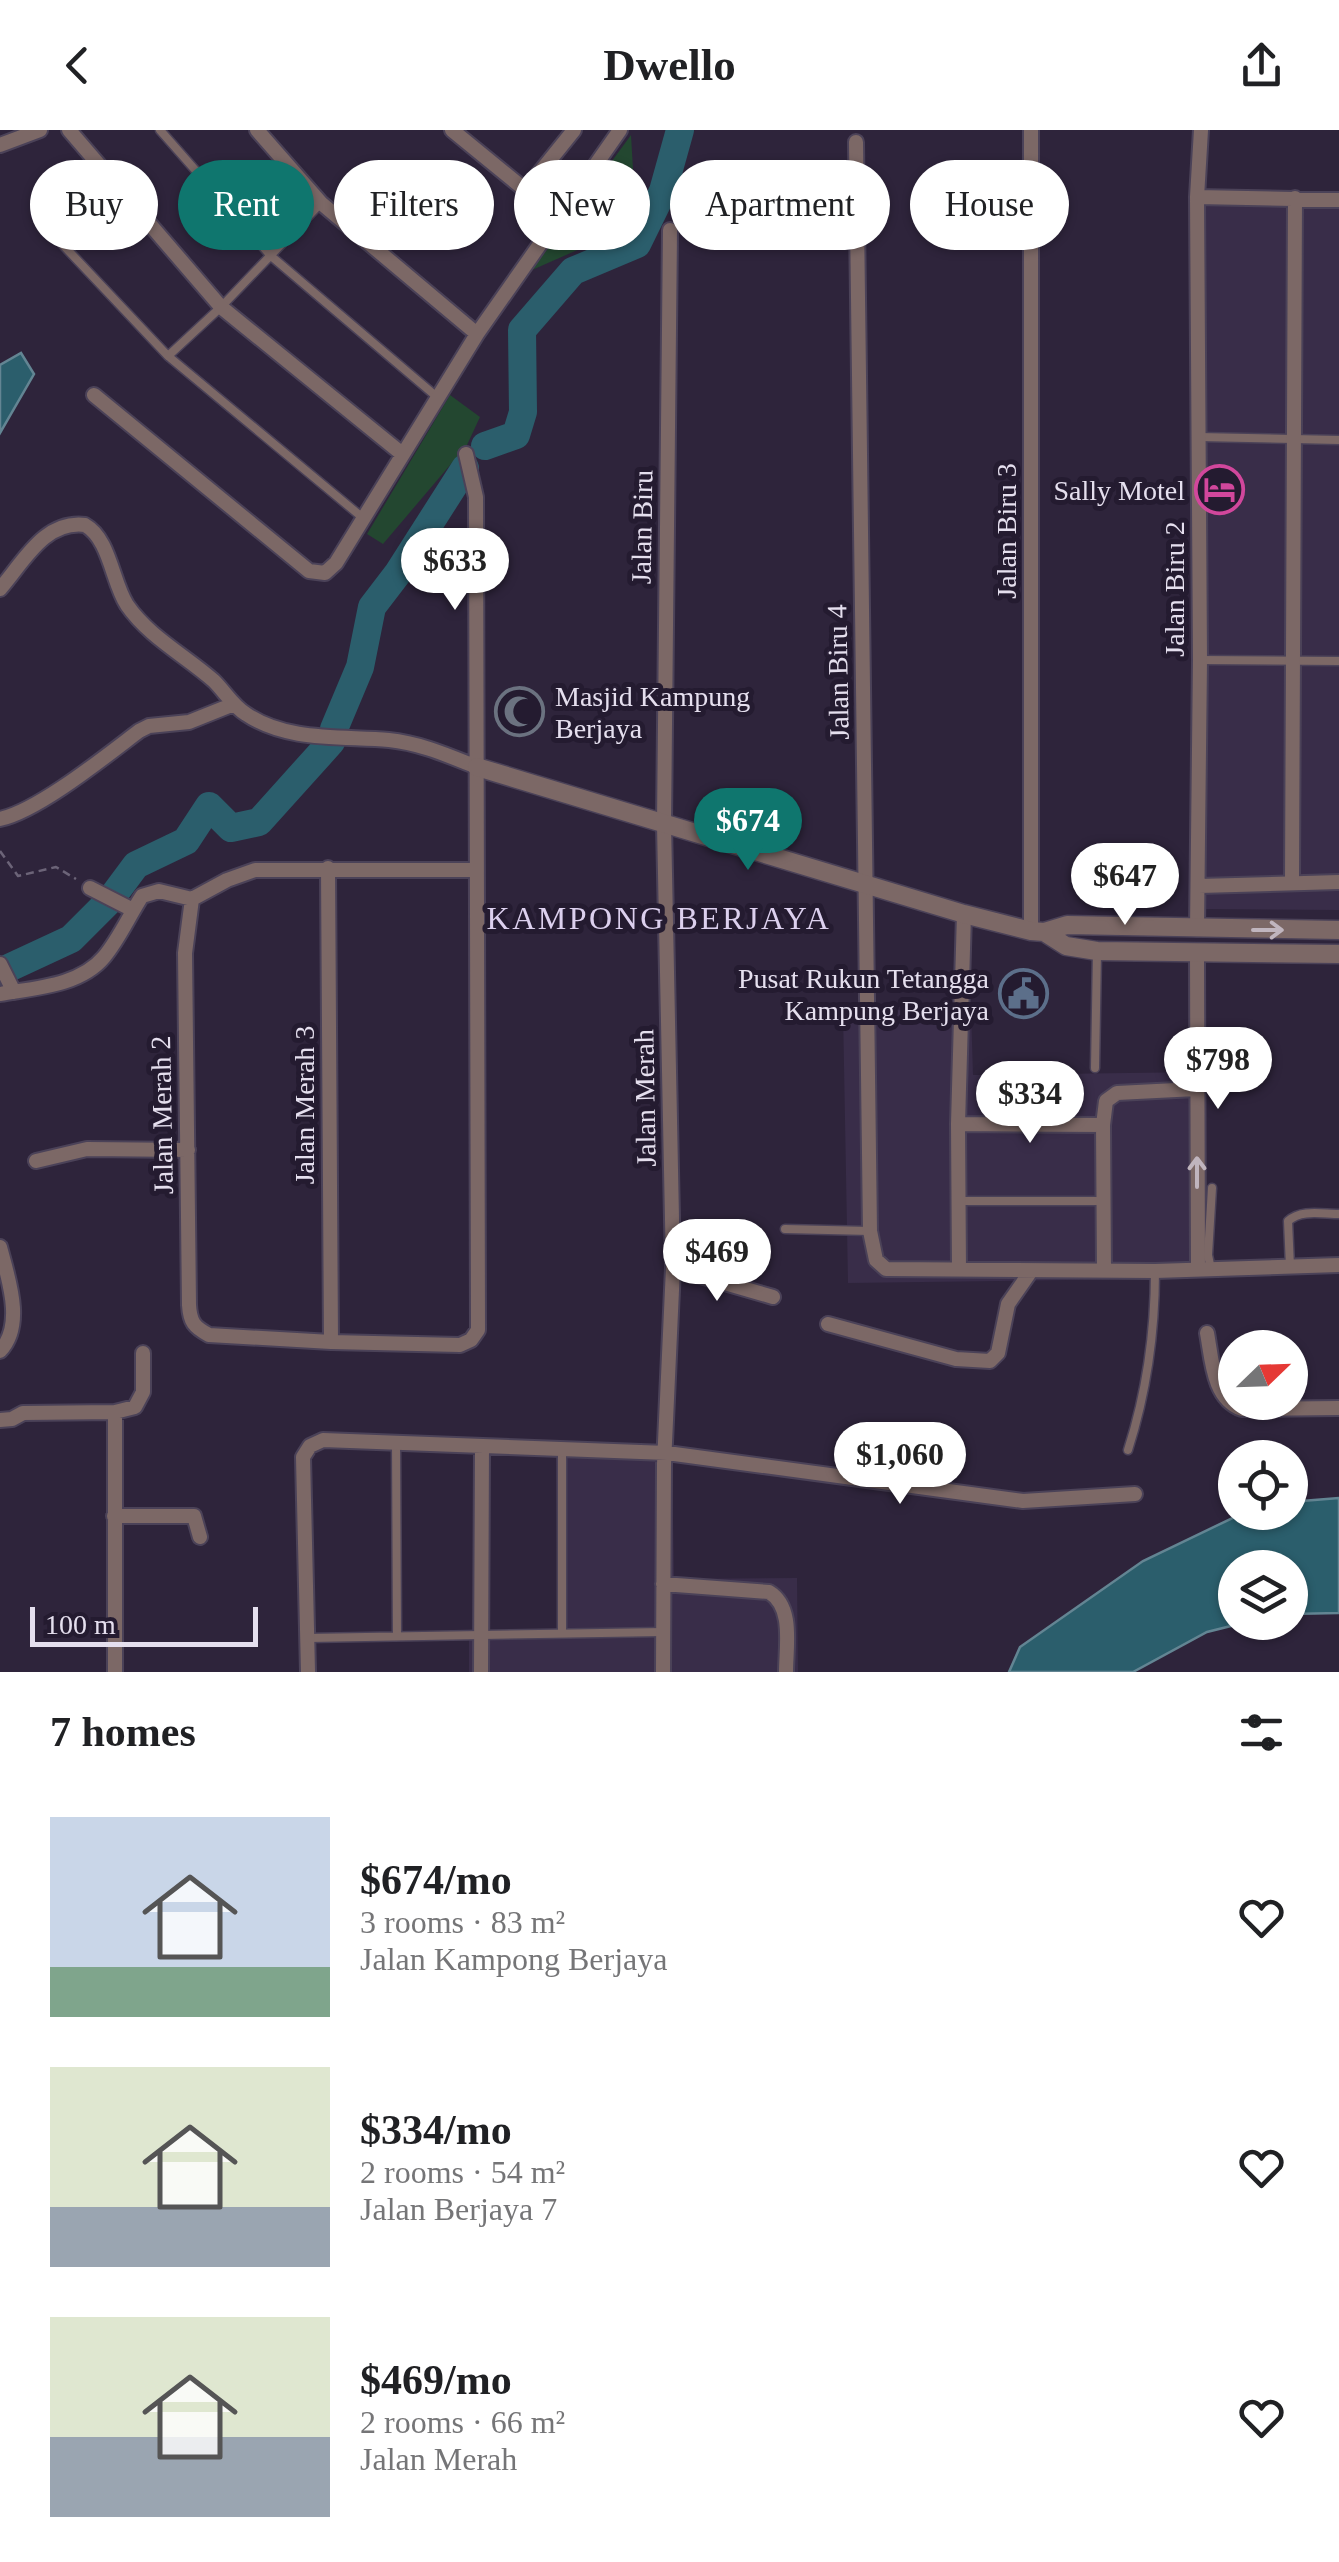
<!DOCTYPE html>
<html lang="en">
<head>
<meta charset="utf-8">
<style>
	body { margin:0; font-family:Georgia,serif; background:#f2f2f2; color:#202124; height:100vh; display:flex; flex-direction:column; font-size:38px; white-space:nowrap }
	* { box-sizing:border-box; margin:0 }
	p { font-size:32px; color:#757577 }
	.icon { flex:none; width:55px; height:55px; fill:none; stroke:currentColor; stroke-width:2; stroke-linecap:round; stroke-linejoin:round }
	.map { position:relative; height:1542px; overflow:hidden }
	.drawer { display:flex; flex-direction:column; background:#fff; flex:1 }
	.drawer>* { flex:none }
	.guide { position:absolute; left:30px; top:30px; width:1280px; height:90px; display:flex; gap:20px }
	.needle { width:65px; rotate:67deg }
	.fabs { position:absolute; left:1218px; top:1200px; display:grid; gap:20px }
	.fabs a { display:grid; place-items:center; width:90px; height:90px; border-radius:50%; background:#fff; box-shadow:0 2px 8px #0004; font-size:50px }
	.scale { position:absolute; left:30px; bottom:25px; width:228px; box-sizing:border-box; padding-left:10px; border:5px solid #e5dfee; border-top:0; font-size:28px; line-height:35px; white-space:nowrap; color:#e5dfee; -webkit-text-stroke:8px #241b30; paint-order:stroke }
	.price { position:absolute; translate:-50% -85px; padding:0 22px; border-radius:35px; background:#fff; color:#222; font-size:32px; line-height:65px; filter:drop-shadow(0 2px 5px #0008) }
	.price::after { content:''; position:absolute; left:50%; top:60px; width:30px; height:22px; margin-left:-15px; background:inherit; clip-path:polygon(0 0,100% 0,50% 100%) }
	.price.current { background:#0f766e; color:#fff }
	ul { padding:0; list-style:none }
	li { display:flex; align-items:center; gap:30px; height:250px; padding:0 50px }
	li span { display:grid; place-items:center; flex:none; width:280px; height:200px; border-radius:0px; color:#555 }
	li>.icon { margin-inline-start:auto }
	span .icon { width:120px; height:120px; fill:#fffc; stroke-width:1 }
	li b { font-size:42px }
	h2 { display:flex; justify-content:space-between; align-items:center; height:120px; padding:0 50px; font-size:42px }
	.tag { padding:0 35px; border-radius:45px; background:#fff; box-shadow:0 2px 8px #0004; font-size:35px; line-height:90px }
	.tag.current { background:#0f766e; color:#fff }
	header { display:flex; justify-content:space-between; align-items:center; height:130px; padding:0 50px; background:#fff; font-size:45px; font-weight:700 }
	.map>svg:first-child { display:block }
</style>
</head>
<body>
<header><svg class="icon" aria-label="back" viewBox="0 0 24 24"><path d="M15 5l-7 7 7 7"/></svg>Dwello<svg class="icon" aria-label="share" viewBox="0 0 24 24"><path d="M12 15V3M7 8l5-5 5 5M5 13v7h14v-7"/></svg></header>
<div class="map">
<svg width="1339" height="1542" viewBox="0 0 1339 1542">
	<rect width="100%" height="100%" fill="#2e243b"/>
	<path fill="#392d49" d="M1204,76H1339V780L1205,779Z
		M971,879L973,945L1202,942L1206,1148L848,1153L843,881Z
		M672,1327L674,1449L797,1448L798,1542H469V1509L558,1508L556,1328Z"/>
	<path fill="#234730" d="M631,5L634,56L591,114L532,140Z
		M450,265L480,287L467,315L383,414L367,404Z"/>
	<path fill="#2b5e6c" stroke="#638593" stroke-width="2.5" d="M21,223L34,244L0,303V235Z
		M1339,1368V1483L1290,1484V1438H1235V1492L1243,1493L1207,1502L1133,1542H1009L1020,1517L1143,1431L1243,1383L1290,1382V1372Z"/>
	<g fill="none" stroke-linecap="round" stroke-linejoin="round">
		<path stroke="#2b5e6c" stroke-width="28" d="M485,316L516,305L523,282L522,200L573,141L637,114L663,61L680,0
			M334,599L360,537L372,477L398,443L465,338
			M0,842L71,809L110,770L136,735L186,711L209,676L231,698L259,692L331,612"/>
		<defs>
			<path id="service" d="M160,0L271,126L437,267
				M116,58L61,102L63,115L168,226L363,388
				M168,226L221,177L321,73
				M1199,307L1339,310
				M1200,530L1339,531
				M1095,938L1097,822
				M958,1071H1103
				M785,1099L870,1101
				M1290,1137L1288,1091C1301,1079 1322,1084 1339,1084
				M1211,1139L1208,1125L1212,1058
				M396,1312L397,1506
				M1128,1320C1147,1261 1155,1203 1155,1141
				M562,1503V1320
				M308,1508L663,1502"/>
			<path id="minor" d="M69,0L221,177L401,323
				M257,0L321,73L477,204
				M452,0L557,86
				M856,12L870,1101L876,1130L886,1139L1155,1141L1339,1135
				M0,15L40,0
				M525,61L574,0
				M1197,67L1339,70
				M94,265L309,441L325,443L336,433L477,204L620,0
				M466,324L476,367L478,1200L471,1210L460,1215L331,1212L209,1205C194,1197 190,1192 189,1175L185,823L192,769L227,750L255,740H475
				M0,459C23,433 44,390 85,395C110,409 112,452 127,475C149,507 186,526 214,551C225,562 233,576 246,584C287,612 342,606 389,610C420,613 449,626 477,637
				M0,689C38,681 106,626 139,601L149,596L189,592L234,574
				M328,738L331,1212
				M1292,752L1295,68
				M1199,756L1339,752
				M90,758L133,780
				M1197,799L1200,530L1197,67L1201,0
				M1031,801V0
				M1197,824L1198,1140
				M0,834L14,862
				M0,864C34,858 80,856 104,827C119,809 129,786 142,766L159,761L192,769
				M958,994L1103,995
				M36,1031L87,1019L188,1020
				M0,1117C8,1148 25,1195 0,1221
				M673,1138L773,1167
				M959,1140L958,994L964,784
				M1104,1141L1103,995L1106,971L1117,963L1196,959
				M828,1194L956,1229L990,1231L998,1223L1008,1174L1031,1141
				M1207,1203C1212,1230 1213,1269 1242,1279L1339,1278
				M115,1282V1542
				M0,1290L12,1289L23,1283L115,1282L135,1277L143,1262V1223
				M114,1386H194L200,1407
				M663,1454L769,1462C794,1477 786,1516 786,1542
				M308,1542L303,1327L310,1316L323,1310L667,1323L1023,1371L1135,1364
				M481,1542L482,1316
				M663,1542L664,1334L673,1138L664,694L670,100"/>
			<path id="tertiary" d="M477,637L964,784L1031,801L1044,802L1067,795L1339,800
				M1044,802L1066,816L1097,821L1339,824"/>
		</defs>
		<use href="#service" stroke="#4b4258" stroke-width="11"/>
		<use href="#minor" stroke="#4b4258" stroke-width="18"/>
		<use href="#tertiary" stroke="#4b4258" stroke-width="21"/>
		<path stroke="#6c6478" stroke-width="2.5" stroke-dasharray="8 5" stroke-linecap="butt" d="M0,721L18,746L56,737L76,749"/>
		<use href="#service" stroke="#7c6866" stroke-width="8"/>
		<use href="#minor" stroke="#7c6866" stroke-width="14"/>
		<use href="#tertiary" stroke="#7c6866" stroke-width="18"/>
	</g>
	<defs><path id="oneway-shaft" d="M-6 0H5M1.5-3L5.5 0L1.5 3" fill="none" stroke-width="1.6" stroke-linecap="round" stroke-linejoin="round" transform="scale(2.5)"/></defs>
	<g stroke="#c0b5be">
		<use href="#oneway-shaft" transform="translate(1268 800)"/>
		<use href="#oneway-shaft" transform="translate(1197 1042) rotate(-90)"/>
	</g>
	<defs>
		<symbol id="hotel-ring" viewBox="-11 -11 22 22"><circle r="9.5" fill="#241b30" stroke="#d1479c" stroke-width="1.5"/><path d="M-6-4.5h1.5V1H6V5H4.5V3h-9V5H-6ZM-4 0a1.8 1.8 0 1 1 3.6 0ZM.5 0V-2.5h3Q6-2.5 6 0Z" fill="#d1479c"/></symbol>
		<symbol id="mosque-ring" viewBox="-11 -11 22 22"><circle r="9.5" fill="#241b30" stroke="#6b7280" stroke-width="1.5"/><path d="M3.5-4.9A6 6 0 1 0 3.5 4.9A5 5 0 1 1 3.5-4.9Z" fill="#6b7280"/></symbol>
		<symbol id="civic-ring" viewBox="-11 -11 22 22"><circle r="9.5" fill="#241b30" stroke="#5c6f8a" stroke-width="1.5"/><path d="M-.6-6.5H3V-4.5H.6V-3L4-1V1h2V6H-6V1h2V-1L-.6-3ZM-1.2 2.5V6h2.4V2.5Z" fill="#5c6f8a"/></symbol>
	</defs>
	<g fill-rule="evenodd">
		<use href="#hotel-ring" x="1192" y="332" width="55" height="55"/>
		<use href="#mosque-ring" x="492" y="554" width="55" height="55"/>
		<use href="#civic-ring" x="996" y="836" width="55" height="55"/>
	</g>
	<g text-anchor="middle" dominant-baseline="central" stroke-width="10" stroke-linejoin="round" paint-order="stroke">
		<g font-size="28" fill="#e5dfee" stroke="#241b30" text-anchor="end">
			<text x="1185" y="360">Sally Motel</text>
			<text x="555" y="566" text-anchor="start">Masjid Kampung<tspan x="555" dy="32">Berjaya</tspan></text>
			<text x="989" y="848">Pusat Rukun Tetangga<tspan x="989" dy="32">Kampung Berjaya</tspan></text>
		</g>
		<g font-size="28" fill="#e5dfee" stroke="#241b30">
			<text transform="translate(642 397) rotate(-89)">Jalan Biru</text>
			<text transform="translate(1006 401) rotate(-90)">Jalan Biru 3</text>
			<text transform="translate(1174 459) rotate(-90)">Jalan Biru 2</text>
			<text transform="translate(838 542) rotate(-91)">Jalan Biru 4</text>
			<text transform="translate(645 968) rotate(-91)">Jalan Merah</text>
			<text transform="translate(304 975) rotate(-90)">Jalan Merah 3</text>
			<text transform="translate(162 985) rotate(-91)">Jalan Merah 2</text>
		</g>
		<g font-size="32" letter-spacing="2.5" fill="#dcd0ee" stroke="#241b30">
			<text x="659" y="788">KAMPONG BERJAYA</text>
		</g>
	</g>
</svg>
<div class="fabs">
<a><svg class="needle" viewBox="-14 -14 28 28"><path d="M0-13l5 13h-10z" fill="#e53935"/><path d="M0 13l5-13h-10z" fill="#757577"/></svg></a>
<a><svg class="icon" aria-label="locate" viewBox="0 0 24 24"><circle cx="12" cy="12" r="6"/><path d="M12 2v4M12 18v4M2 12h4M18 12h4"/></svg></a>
<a><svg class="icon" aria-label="layers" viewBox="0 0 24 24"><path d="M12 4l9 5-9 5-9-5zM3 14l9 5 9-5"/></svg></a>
</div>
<div class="scale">100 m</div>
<b class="price" style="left:455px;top:483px">$633</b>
<b class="price current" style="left:748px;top:743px">$674</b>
<b class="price" style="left:1125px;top:798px">$647</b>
<b class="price" style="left:1218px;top:982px">$798</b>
<b class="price" style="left:1030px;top:1016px">$334</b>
<b class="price" style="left:717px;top:1174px">$469</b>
<b class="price" style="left:900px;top:1377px">$1,060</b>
<div class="guide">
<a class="tag">Buy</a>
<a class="tag current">Rent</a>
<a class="tag">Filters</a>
<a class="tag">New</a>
<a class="tag">Apartment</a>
<a class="tag">House</a>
</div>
</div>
<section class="drawer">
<h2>7 homes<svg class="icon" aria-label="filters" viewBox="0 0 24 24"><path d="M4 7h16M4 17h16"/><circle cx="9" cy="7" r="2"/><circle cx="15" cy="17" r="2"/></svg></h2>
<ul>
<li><span style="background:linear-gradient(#c9d6e8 75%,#7fa58c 0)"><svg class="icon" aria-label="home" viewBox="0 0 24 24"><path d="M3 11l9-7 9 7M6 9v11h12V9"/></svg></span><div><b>$674/mo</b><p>3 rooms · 83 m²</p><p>Jalan Kampong Berjaya</p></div><svg class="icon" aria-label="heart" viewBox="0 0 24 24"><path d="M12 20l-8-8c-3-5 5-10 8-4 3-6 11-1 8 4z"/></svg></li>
<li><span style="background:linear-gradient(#dfe7d0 70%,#9aa5b1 0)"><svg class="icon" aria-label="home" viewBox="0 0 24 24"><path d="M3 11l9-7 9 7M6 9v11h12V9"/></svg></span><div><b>$334/mo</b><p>2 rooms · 54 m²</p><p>Jalan Berjaya 7</p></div><svg class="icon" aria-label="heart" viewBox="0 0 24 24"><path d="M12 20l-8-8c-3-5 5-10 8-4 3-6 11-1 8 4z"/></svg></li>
<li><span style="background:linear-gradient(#dfe7d0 60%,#9aa5b1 0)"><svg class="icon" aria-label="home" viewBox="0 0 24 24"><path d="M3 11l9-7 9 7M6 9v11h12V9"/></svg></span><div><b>$469/mo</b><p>2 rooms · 66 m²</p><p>Jalan Merah</p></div><svg class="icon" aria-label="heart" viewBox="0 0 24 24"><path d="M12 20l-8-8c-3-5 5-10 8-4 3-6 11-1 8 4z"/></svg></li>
</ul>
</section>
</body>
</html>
